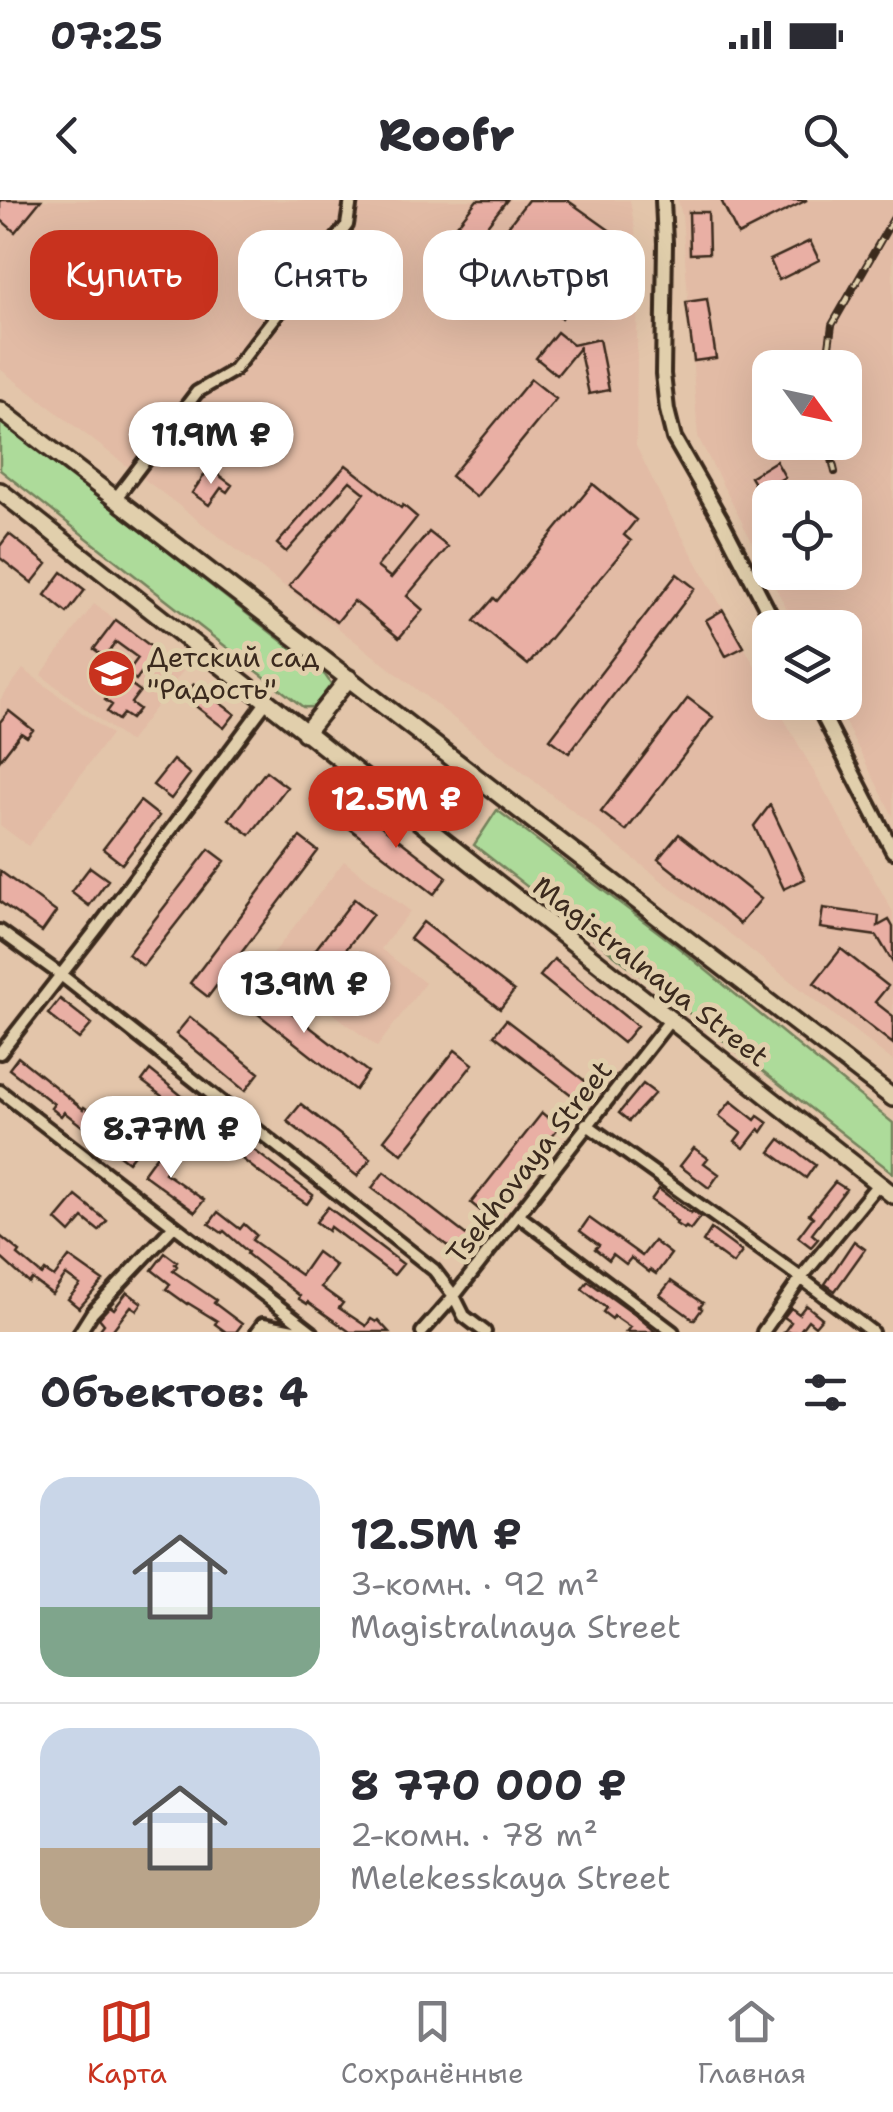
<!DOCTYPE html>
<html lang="ru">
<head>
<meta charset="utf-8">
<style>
	body { margin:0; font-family:"Shantell Sans",sans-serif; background:#f7f7f7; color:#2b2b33; height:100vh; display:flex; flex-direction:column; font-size:38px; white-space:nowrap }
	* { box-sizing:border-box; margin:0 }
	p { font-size:32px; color:#7c7c81 }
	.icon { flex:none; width:55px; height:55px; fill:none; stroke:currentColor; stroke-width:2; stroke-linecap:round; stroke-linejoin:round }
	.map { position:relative; height:1132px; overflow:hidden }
	.side { display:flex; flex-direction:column; background:#fff; flex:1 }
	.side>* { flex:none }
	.guide { position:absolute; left:30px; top:30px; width:835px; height:90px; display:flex; gap:20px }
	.needle { width:65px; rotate:123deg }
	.fabs { position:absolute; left:752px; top:150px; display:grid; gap:20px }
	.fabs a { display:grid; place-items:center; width:110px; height:110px; border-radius:20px; background:#fff; box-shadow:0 10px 40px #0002; font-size:50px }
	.price { position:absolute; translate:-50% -85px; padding:0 22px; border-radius:35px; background:#fff; color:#222; font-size:32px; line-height:65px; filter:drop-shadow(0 2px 5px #0008) }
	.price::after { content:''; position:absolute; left:50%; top:60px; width:30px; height:22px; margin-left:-15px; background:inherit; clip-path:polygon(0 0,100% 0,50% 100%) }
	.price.active { background:#c8321e; color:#fff }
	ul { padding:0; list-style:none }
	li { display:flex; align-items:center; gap:30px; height:250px; padding:0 40px }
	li+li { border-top:2px solid #e1e1e2 }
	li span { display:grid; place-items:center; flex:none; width:280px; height:200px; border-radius:30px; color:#555 }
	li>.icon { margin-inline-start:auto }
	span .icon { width:120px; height:120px; fill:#fffc; stroke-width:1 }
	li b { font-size:42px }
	h2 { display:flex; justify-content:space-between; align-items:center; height:120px; padding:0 40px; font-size:42px }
	.tag { padding:0 35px; border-radius:30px; background:#fff; box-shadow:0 10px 40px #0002; font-size:35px; line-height:90px }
	.tag.active { background:#c8321e; color:#fff }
	.status { display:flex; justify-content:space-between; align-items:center; height:70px; padding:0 50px; background:#fff; direction:ltr }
	.status svg { height:28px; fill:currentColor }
	header { display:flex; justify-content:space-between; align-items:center; height:130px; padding:0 40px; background:#fff; font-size:45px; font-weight:800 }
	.tabs { display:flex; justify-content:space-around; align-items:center; height:140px; border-top:2px solid #e1e1e2; background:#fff; font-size:28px; color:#7c7c81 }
	.tabs a { display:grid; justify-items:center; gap:5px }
	.tabs .active { color:#c8321e }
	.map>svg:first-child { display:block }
</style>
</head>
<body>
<div class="status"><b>07:25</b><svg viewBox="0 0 49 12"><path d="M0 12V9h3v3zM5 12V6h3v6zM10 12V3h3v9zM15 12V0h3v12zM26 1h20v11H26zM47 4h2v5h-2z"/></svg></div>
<header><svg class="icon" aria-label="back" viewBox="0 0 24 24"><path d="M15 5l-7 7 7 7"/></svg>Roofr<svg class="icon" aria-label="search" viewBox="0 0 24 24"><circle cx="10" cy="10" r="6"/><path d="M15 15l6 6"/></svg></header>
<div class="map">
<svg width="893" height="1132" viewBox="0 0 893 1132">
	<rect width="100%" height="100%" fill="#e3c5aa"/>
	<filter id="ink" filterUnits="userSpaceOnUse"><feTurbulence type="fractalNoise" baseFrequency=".01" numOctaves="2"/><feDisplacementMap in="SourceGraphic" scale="20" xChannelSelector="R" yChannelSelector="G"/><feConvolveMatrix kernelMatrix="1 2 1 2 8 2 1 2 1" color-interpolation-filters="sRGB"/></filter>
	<g filter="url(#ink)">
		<path fill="#e2bba5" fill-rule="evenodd" d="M0,0H630L638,49L636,246L668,311L770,493V502L775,503L893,712V861L292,392L0,169Z
			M678,0H893V616L835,503L845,502V428L796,427L698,237L682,15ZM770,168H845V242H770ZM770,298H845V372H770Z
			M94,404L183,471L129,542L41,475Z
			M23,469L111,534L28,646L0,625V500Z
			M344,661L410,711L381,749L425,783L377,847L267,762Z"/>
		<path fill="#addb9a" stroke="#74825c" stroke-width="2.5" d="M0,220L325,475L332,485C330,501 319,509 303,507L0,270Z
			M497,610L674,744L893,923V973L474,645Z"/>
		<path fill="#e9afa4" stroke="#3b2a1e" stroke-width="2.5" d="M0,0H41L15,32L0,19Z
			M477,0H507L472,45L453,30Z
			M528,0H567L622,39L609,57L592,45L573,69L582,75L578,79L587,86L562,118L484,58Z
			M721,0H807L738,35Z
			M689,12H708L709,53L690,54Z
			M810,41L819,60L779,80L770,60Z
			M707,99L716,158L694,161L686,102Z
			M557,132L573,145L599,139L609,190L589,194L579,148L557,175L536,158Z
			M531,179L556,199L476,297L451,276Z
			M776,261L785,277L759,292L750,277Z
			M346,265L401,308L403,305L417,317L377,367L391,378L429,332L448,347L407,396L423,410L399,438L354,401L337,422L289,386L365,293L350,281L286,352L277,344Z
			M209,268L232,285L227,292L221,288L209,305L192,293Z
			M593,284L636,320L624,335L631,341L528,465L474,421L494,398L497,401Z
			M9,334L47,364L32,383L0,358V346Z
			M62,372L85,390L67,413L45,395Z
			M677,374L695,388L569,553L550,539Z
			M723,410L744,447L726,456L706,420Z
			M116,420L157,451L136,480L127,473L138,458L116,442L105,457L94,449Z
			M129,483L140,491L131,503L139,509L131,519L123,514L118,520L107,512L112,505L105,500L113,489L120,495Z
			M194,484L235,514L224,528L184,497Z
			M688,498L713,517L626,631L601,612Z
			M9,511L33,530L27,537L21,533L0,560V522Z
			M173,560L190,574L171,599L153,585Z
			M266,571L287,587L250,635L229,619Z
			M140,601L159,616L122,664L103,649Z
			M770,605L805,679L784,689L754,626Z
			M358,608L447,677L434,694L345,625Z
			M679,634L761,699L740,724L658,659Z
			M300,637L318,651L208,797L190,783Z
			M209,649L225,661L143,766L128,754Z
			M90,667L108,680L89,706L71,692Z
			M0,671L56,712L42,732L0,702Z
			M354,699L373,714L328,773L309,758Z
			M823,708L879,716L878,726L889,720L893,727V763L877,736L820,728Z
			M423,722L514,791L500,809L410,739Z
			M841,749L888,786L875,802L893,816V844L814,783Z
			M554,759L637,826L623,843L540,776Z
			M252,782L368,872L355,890L239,799Z
			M60,799L92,824L79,839L48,814Z
			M190,817L259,873L245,891L176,834Z
			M506,820L594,888L582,903L494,835Z
			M455,850L473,864L402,954L384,940Z
			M18,857L83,909L84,907L141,946L128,962L64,912L61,916L51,908L54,904L9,869Z
			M150,870L182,896L175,906L142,881Z
			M643,884L655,893L629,921L619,913Z
			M731,901L755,920L758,916L768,923L762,932L759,929L744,948L735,941L741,933L719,916Z
			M301,904L371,959L357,976L287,921Z
			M196,906L313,995L307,1004L261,974L188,916Z
			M542,913L559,927L488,1017L471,1003Z
			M780,939L815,965L806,978L770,952Z
			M162,948L175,957L165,973L204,1000L195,1012L143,974Z
			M694,948L708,958L704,963L719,974L709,988L680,966Z
			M384,972L474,1041L462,1057L372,988Z
			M835,982L846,989L812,1034L818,1039L811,1047L798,1037L813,1017L809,1014Z
			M659,989L691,1013L693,1011L700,1017L690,1030L686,1027L684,1029L676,1024L677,1022L669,1015L670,1014L651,1000Z
			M76,996L107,1021L99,1031L83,1018L70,1033L56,1020Z
			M328,1007L403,1064L394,1075L330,1027L328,1031L316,1022Z
			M218,1012L240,1029L244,1024L256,1035L252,1040L301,1075L317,1052L336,1066L321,1087L343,1103L339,1108L366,1126L371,1119L376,1122L378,1120L389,1132H350L308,1102L307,1104L299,1099L300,1096L247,1054L248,1052L224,1031L222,1033L209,1024Z
			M589,1018L642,1056L654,1041L671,1054L656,1074L650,1070L649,1072L631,1058L626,1064L613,1054L609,1060L595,1049L599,1045L580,1031Z
			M711,1029L742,1052L733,1064L703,1042Z
			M0,1036L20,1052L18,1055L42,1075L45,1071L54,1077L69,1057L103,1081L79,1108L68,1099L80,1085L66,1075L52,1094L32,1079L29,1083L0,1057Z
			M854,1041L865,1049L835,1091L825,1084Z
			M165,1053L177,1062L175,1064L177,1066L173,1071L216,1100L214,1103L242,1124L236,1132H226L215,1124L217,1121L188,1103L187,1104L166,1089L170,1084L152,1070Z
			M588,1081L638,1117L656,1132H626L630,1127L614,1116L612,1119L603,1112L606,1108L582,1089Z
			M671,1081L703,1103L700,1107L702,1109L694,1120L660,1095Z
			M127,1092L142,1103L137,1110L131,1106L111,1132H98L104,1124L99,1118L110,1106L114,1109Z
			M806,1105L822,1118L815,1126L808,1120L799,1132H784L791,1122L784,1117L791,1108L799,1114Z"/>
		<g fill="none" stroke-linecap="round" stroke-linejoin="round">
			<defs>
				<path id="minor" d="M116,298L197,192L233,171L347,25L351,0
					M0,731L61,775L434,1070L454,1096L464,1116L485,1132
					M0,853L99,726L267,501
					M0,891L312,1132
					M586,924L801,1078L872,1132
					M518,1015L673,1132
					M80,1132L92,1113L174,1026
					M257,1132L263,1124L303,1132
					M422,1132L454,1096L671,819
					M763,1132L801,1078L879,983"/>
				<path id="tertiary" d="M663,0L665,43L663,174L667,210L674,238L721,320L777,428
					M816,502L893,651"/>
				<path id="primary" d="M0,210L893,898
					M0,291L893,995
					M305,533L349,478"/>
			</defs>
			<use href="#minor" stroke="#3b2a1e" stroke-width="18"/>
			<use href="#tertiary" stroke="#3b2a1e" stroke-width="20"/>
			<use href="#primary" stroke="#3b2a1e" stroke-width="22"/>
			<use href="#minor" stroke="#e1cfac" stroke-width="10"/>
			<use href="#tertiary" stroke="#e1cfac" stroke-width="12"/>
			<use href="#primary" stroke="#e1cfac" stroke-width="15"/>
			<defs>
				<path id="rail" d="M826,168L832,125L893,19
					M828,242L835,272"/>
			</defs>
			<use href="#rail" stroke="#3b2a1e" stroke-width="8"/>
			<use href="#rail" stroke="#e1cfac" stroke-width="4" stroke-dasharray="11" stroke-linecap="butt"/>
		</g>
	</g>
	<defs>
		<symbol id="school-disc" viewBox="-11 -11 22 22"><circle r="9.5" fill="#c8321e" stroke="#e1cfac"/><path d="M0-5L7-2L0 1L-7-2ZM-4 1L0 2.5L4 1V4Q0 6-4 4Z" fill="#fff"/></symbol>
	</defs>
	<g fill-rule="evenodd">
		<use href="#school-disc" x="84" y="446" width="55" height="55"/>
	</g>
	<g text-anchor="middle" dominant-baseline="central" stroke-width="10" stroke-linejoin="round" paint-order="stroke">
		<g font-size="28" fill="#3b2a1e" stroke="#e1cfac" text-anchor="start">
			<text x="147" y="457">Детский сад<tspan x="147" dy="32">"Радость"</tspan></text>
		</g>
		<g font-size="28" fill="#3b2a1e" stroke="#e1cfac">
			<text transform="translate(651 771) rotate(38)">Magistralnaya Street</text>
			<text transform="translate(529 962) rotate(-52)">Tsekhovaya Street</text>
		</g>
	</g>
</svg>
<div class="fabs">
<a><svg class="needle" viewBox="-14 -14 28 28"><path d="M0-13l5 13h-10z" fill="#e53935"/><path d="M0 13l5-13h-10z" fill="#7c7c81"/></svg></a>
<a><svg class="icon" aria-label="locate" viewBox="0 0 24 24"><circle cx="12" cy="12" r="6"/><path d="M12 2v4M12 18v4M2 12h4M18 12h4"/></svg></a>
<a><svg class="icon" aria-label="layers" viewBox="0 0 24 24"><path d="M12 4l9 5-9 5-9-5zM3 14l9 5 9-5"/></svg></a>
</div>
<b class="price" style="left:211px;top:287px">11.9M ₽</b>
<b class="price active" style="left:396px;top:651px">12.5M ₽</b>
<b class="price" style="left:304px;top:836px">13.9M ₽</b>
<b class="price" style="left:171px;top:981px">8.77M ₽</b>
<div class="guide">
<a class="tag active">Купить</a>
<a class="tag">Снять</a>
<a class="tag">Фильтры</a>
</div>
</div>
<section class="side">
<h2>Объектов: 4<svg class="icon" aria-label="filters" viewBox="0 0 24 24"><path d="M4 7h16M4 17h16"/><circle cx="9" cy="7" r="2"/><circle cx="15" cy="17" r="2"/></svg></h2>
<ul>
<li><span style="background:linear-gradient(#c9d6e8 65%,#7fa58c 0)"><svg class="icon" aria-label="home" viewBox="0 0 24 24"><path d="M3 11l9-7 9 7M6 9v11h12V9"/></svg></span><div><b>12.5M ₽</b><p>3-комн. · 92 m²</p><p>Magistralnaya Street</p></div></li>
<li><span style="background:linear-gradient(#c9d6e8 60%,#b9a48a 0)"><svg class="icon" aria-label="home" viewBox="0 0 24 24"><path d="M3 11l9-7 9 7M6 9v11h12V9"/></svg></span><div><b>8 770 000 ₽</b><p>2-комн. · 78 m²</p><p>Melekesskaya Street</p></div></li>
</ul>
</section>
<nav class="tabs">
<a class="active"><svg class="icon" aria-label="map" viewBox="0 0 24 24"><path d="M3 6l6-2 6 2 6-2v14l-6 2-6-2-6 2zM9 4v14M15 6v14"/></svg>Карта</a>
<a><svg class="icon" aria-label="saved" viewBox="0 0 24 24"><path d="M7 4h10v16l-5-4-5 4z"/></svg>Сохранённые</a>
<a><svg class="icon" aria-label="home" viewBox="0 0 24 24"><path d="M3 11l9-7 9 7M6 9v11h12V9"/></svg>Главная</a>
</nav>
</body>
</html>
